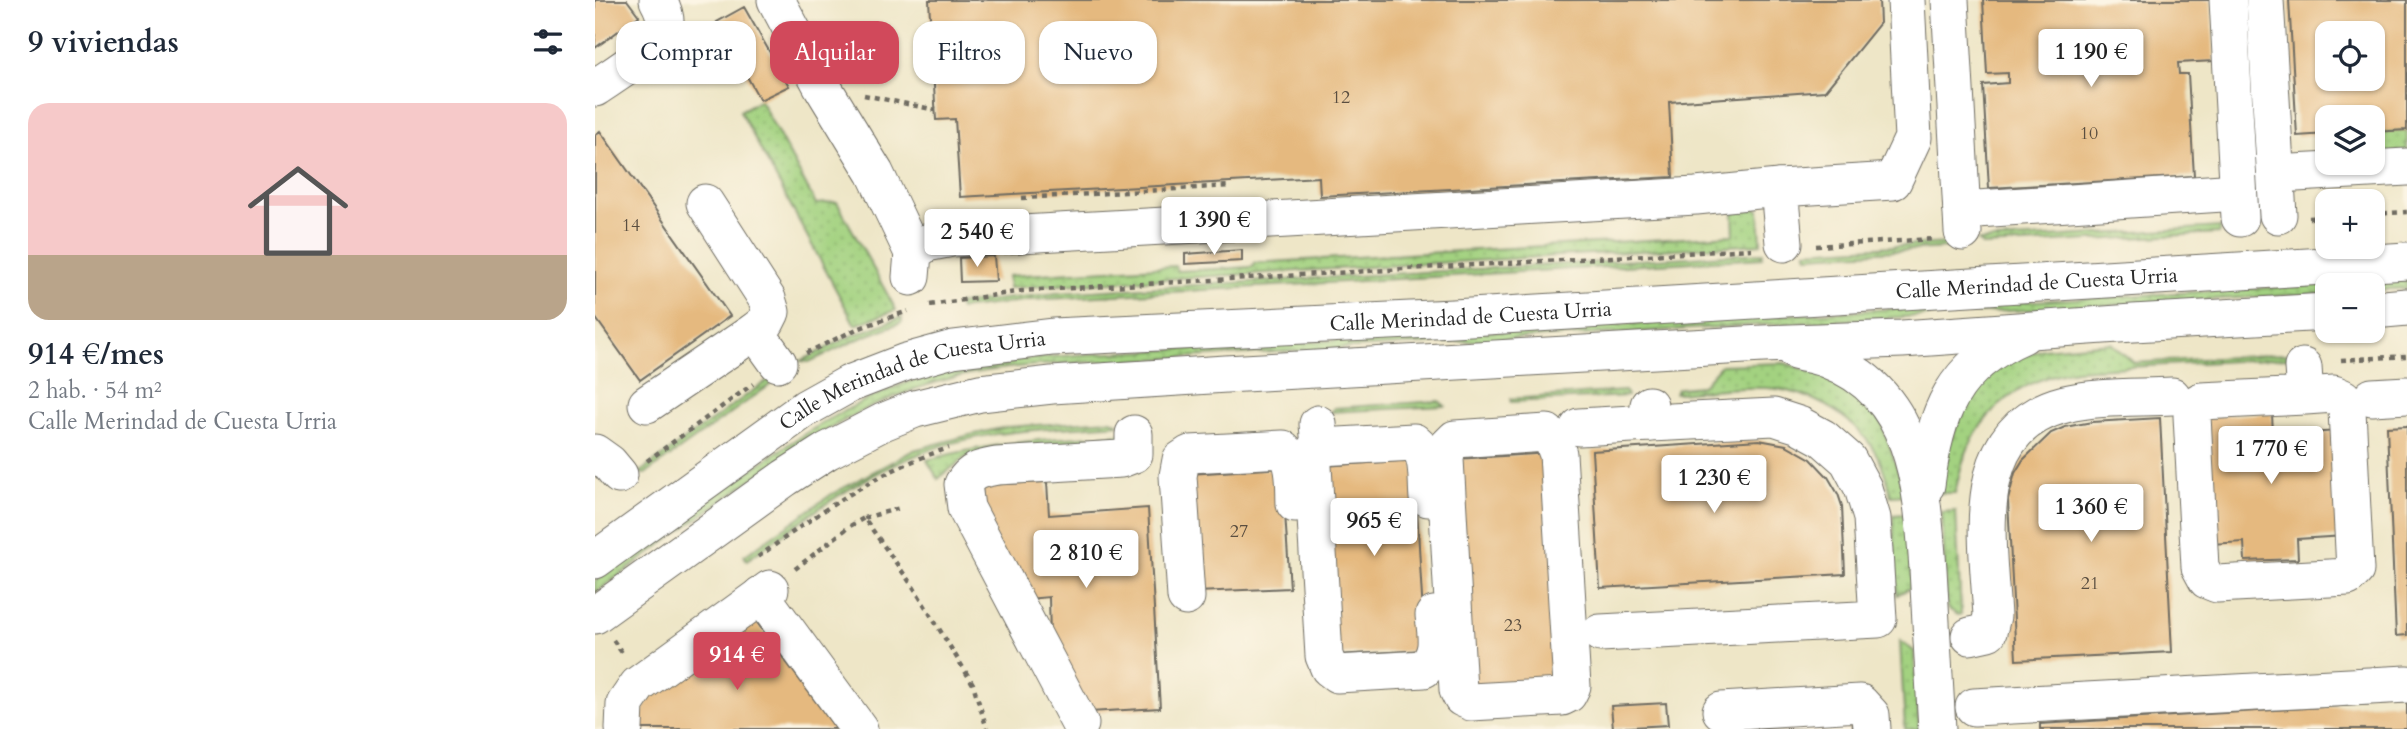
<!DOCTYPE html>
<html lang="es">
<head>
<meta charset="utf-8">
<style>
	body { margin:0; font-family:Cardo,serif; background:#f6f6f7; color:#1f2937; height:100vh; display:flex; flex-direction:column; font-size:26px; white-space:nowrap }
	* { box-sizing:border-box; margin:0 }
	p { font-size:23px; color:#747a83 }
	.icon { flex:none; width:38px; height:38px; fill:none; stroke:currentColor; stroke-width:2; stroke-linecap:round; stroke-linejoin:round }
	.map { position:relative; flex:1; overflow:hidden }
	.side { display:flex; flex-direction:column; background:#fff; width:595px }
	.side>* { flex:none }
	.banner { position:absolute; left:21px; top:21px; width:665px; height:63px; display:flex; gap:14px }
	.fabs { position:absolute; left:1720px; top:21px; display:grid; gap:14px }
	.fabs a { display:grid; place-items:center; width:70px; height:70px; border-radius:14px; background:#fff; box-shadow:0 2px 5px #0004; font-size:35px }
	.price { position:absolute; translate:-50% -60px; padding:0 16px; border-radius:7px; background:#fff; color:#222; font-size:23px; line-height:46px; filter:drop-shadow(0 2px 4px #0008) }
	.price::after { content:''; position:absolute; left:50%; top:42px; width:21px; height:16px; margin-left:-10px; background:inherit; clip-path:polygon(0 0,100% 0,50% 100%) }
	.price.current { background:#d1495b; color:#fff }
	ul { padding:0; list-style:none }
	li { display:grid; align-content:center; gap:14px; height:371px; padding:0 28px }
	li+li { border-top:2px solid #e0e1e3 }
	li span { display:grid; place-items:center; height:217px; border-radius:21px; color:#555 }
	li>.icon { margin-inline-start:auto }
	span .icon { width:126px; height:126px; fill:#fffc; stroke-width:1 }
	li b { font-size:30px }
	h2 { display:flex; justify-content:space-between; align-items:center; height:84px; padding:0 28px; font-size:30px }
	.pill { padding:0 24px; border-radius:21px; background:#fff; box-shadow:0 2px 5px #0004; font-size:24px; line-height:63px }
	.pill.current { background:#d1495b; color:#fff }
	main { display:flex; flex:1; min-height:0 }
	.map>svg:first-child { display:block }
</style>
</head>
<body>
<main>
<section class="side">
<h2>9 viviendas<svg class="icon" aria-label="filters" viewBox="0 0 24 24"><path d="M4 7h16M4 17h16"/><circle cx="9" cy="7" r="2"/><circle cx="15" cy="17" r="2"/></svg></h2>
<ul>
<li><span style="background:linear-gradient(#f6c9c9 70%,#b9a48a 0)"><svg class="icon" aria-label="home" viewBox="0 0 24 24"><path d="M3 11l9-7 9 7M6 9v11h12V9"/></svg></span><div><b>914 €/mes</b><p>2 hab. · 54 m²</p><p>Calle Merindad de Cuesta Urria</p></div></li>
</ul>
</section>
<div class="map">
<svg width="1812" height="729" viewBox="0 0 1812 729">
	<defs>
		<pattern id="green-dots" width="8" height="8" patternUnits="userSpaceOnUse" patternTransform="scale(1.75)"><rect width="8" height="8" fill="#a3d280"/><path d="M2 2h.1M6 6h.1" fill="none" stroke="#8cb46f" stroke-width="1.8" stroke-linecap="round"/></pattern>
	</defs>
	<rect width="100%" height="100%" fill="#fcf5e5"/>
	<filter id="ink" filterUnits="userSpaceOnUse"><feTurbulence type="fractalNoise" baseFrequency=".0143" numOctaves="2"/><feDisplacementMap in="SourceGraphic" scale="14" xChannelSelector="R" yChannelSelector="G"/><feConvolveMatrix kernelMatrix="1 2 1 2 8 2 1 2 1" color-interpolation-filters="sRGB"/></filter>
	<filter id="wash" filterUnits="userSpaceOnUse"><feTurbulence type="fractalNoise" baseFrequency=".00686" numOctaves="4" result="noise"/><feDisplacementMap in="SourceGraphic" scale="28" xChannelSelector="R" yChannelSelector="G"/><feGaussianBlur stdDeviation="1.57" result="paint"/><feColorMatrix in="noise" values="0 0 0 0 0 0 0 0 0 0 0 0 0 0 0 0 0 1.4 0 .05"/><feComposite in="paint" operator="in"/></filter>
	<g filter="url(#wash)">
		<rect width="100%" height="100%" fill="#eee6c7"/>
		<path fill="url(#green-dots)" stroke="#677e56" stroke-width="2" d="M165,100L221,204L242,202L301,310L260,325L145,111Z
			M1812,130V154L1778,156V132Z
			M1162,209L1164,210L1166,244L414,288L413,276L580,266L582,271L658,267L659,263L1139,235L1138,212Z
			M1626,227L1624,233L1388,246L1383,241Z
			M1357,243L1351,248L1213,256L1211,251Z
			M1168,253L1167,258L520,295L435,300L365,309L363,304L462,293Z
			M1812,280V288L1778,290V285H1732V293L557,359C491,363 421,362 357,378C265,401 200,448 125,502C83,532 42,563 0,593V581C35,557 70,532 104,507C171,459 236,410 314,382C368,363 425,359 482,355Z
			M307,317V322L268,337L214,362L206,361L254,337Z
			M1516,343L1539,363L1690,354L1694,358L1481,370C1431,378 1388,407 1370,456C1365,468 1363,481 1360,493H1346L1345,468L1373,398L1398,373L1413,362L1448,349Z
			M1189,363L1245,381L1286,421L1311,495L1296,496C1292,480 1288,464 1279,450C1256,414 1214,391 1172,388C1142,386 1110,391 1080,393L1082,389L1085,388L1107,386L1126,365Z
			M176,378L175,385L50,474L44,473Z
			M1030,391L1032,396L916,402V399Z
			M844,401L850,406L736,412L739,408Z
			M516,420L524,424C455,429 383,429 319,456C257,481 205,522 152,560L149,556L237,494L319,450L375,435L412,427Z
			M528,434L524,443L504,454L503,441L398,448L369,458L343,479L332,460C397,442 461,438 528,434Z
			M1361,511L1366,614L1363,615L1352,608L1347,512Z
			M1312,514L1317,582L1315,588L1302,595L1298,515Z
			M1305,641L1319,651L1324,729H1310Z"/>
		<g id="blocks">
			<path fill="#e5b97f" fill-rule="evenodd" d="M0,0H32L44,16L0,48Z
				M334,0H1284L1285,23L1230,91L1074,102L1078,177L725,196L724,177L365,197L360,119L341,120Z
				M1388,0H1616L1619,61L1583,63L1584,74H1593L1599,176L1394,188L1388,85L1413,83V73L1392,74Z
				M1694,0H1812V130L1778,132V117H1732V134L1702,136ZM1732,33H1778V79H1732Z
				M149,7L194,86L165,100L122,22Z
				M5,131L135,316L45,380L0,317V135Z
				M647,250V261L590,264V254Z
				M399,256L401,281L365,282L364,258Z
				M1677,413L1678,435L1744,431L1750,536L1702,539L1703,559L1650,561L1649,542L1615,544L1609,417Z
				M1565,418L1577,652L1421,660L1413,500L1420,473L1428,460L1456,433L1470,427L1497,422Z
				M1812,426V635L1801,636L1792,427Z
				M1164,440L1191,445L1216,459L1233,477L1243,494L1247,506L1250,574L1005,588L997,451Z
				M954,453L968,686L875,692L861,459Z
				M819,460L830,650L740,655L728,466Z
				M687,468L695,588L601,592L594,474Z
				M452,482L454,515L553,508L565,708L494,712L455,637L454,597L432,599L389,520L387,485Z
				M160,620L241,729H46L45,716L53,700Z
				M1812,702V729H1445V724Z
				M1071,703L1073,725L1018,728L1016,706Z
				M1257,714L1258,729H1124V721Z"/>
		</g>
	</g>
	<g filter="url(#ink)">
		<use href="#blocks" fill-opacity="0" stroke="#6f6c62" stroke-width="2"/>
		<g fill="none" stroke-linecap="round" stroke-linejoin="round">
			<defs>
				<g id="minor">
					<path d="M181,0L227,86L280,173L318,253"/>
					<path d="M1355,0L1368,232"/>
					<path d="M1633,0L1645,218"/>
					<path d="M1670,0L1683,215"/>
					<path d="M0,88C17,76 67,47 70,27C71,18 67,7 63,0"/>
					<path d="M1681,174L1812,167"/>
					<path d="M110,203L172,299L176,312L171,322L160,331"/>
					<path d="M1367,210L1643,192"/>
					<path d="M1189,243L1184,188L1298,181L1318,138L1311,0"/>
					<path d="M316,277L318,253L331,243L357,238L1101,196L1184,188"/>
					<path d="M1778,310L1812,307"/>
					<path d="M1200,351C1210,354 1221,355 1231,359C1322,393 1327,487 1333,569C1336,623 1339,676 1342,729"/>
					<path d="M1708,367L1710,396L1606,401L1599,405L1597,416L1605,567L1612,580L1622,584L1753,577L1760,570L1752,410L1748,398L1739,394L1710,396"/>
					<path d="M1777,397L1812,395"/>
					<path d="M52,404L160,331L183,363"/>
					<path d="M723,424L725,447L819,442C835,454 831,479 833,498"/>
					<path d="M984,427L1055,423"/>
					<path d="M952,433L958,441L963,454L977,686L973,694L967,697L876,702L867,698L863,690L850,459L852,447L860,439Z"/>
					<path d="M725,447L719,451L718,466L729,656L734,668L742,674L829,669C846,652 841,637 839,615"/>
					<path d="M0,453L14,463L24,475"/>
					<path d="M1331,485C1340,413 1357,366 1428,335"/>
					<path id="s1" d="M0,560L211,408L254,384L311,362L358,349L458,337L858,318L1812,261"/>
					<path d="M166,595L264,729"/>
					<path d="M591,597L583,476L586,460L595,454L688,449C702,461 699,486 700,504"/>
					<path d="M0,615L190,478L232,451L288,422L320,409L385,393L457,385L631,374L1168,344L1307,339L1538,323L1732,312"/>
					<path d="M1005,633L1283,619L1277,518L1268,488L1253,460L1228,438L1204,425L1179,417L1055,423L1054,405"/>
					<path d="M1375,636L1393,632L1397,616C1393,540 1371,429 1470,404C1502,396 1544,398 1577,396"/>
					<path d="M1379,707L1812,684"/>
					<path d="M1126,711L1265,703L1276,715L1277,729"/>
					<path d="M485,724L371,508L368,484C376,470 386,469 402,466L526,459L539,454V434"/>
					<path d="M29,729L30,704L43,685L175,589"/>
				</g>
			</defs>
			<use href="#minor" stroke="#6f6c62" stroke-width="39"/>
			<path stroke="#6f6c62" stroke-width="4.5" stroke-dasharray="5 5" stroke-linecap="butt" d="M269,95L341,110
				M427,198L635,186
				M1778,214L1812,212
				M1714,218L1732,217
				M1221,246L1338,239
				M335,305L427,291L1157,249
				M211,353L262,329L313,311
				M1746,360L1812,356
				M52,461L158,384
				M269,518L305,508
				M163,557C223,514 282,470 354,448
				M200,569L255,526L269,518L319,588L378,684L392,729
				M18,640L28,654"/>
			<use href="#minor" stroke="#fff" stroke-width="37"/>
		</g>
	</g>
	<g text-anchor="middle" dominant-baseline="central" stroke-width="5" stroke-linejoin="round" paint-order="stroke">
		<g font-size="18" fill="#5a4e40">
			<text x="746" y="97">12</text>
			<text x="1494" y="133">10</text>
			<text x="36" y="225">14</text>
			<text x="644" y="531">27</text>
			<text x="1495" y="583">21</text>
			<text x="918" y="625">23</text>
		</g>
		<g font-size="21" fill="#2b2b2b" stroke="#fcf5e5">
			<text stroke="none"><textPath href="#s1" startOffset="1505">Calle Merindad de Cuesta Urria</textPath></text>
			<text stroke="none"><textPath href="#s1" startOffset="938">Calle Merindad de Cuesta Urria</textPath></text>
			<text stroke="none"><textPath href="#s1" startOffset="371">Calle Merindad de Cuesta Urria</textPath></text>
		</g>
	</g>
</svg>
<div class="fabs">
<a><svg class="icon" aria-label="locate" viewBox="0 0 24 24"><circle cx="12" cy="12" r="6"/><path d="M12 2v4M12 18v4M2 12h4M18 12h4"/></svg></a>
<a><svg class="icon" aria-label="layers" viewBox="0 0 24 24"><path d="M12 4l9 5-9 5-9-5zM3 14l9 5 9-5"/></svg></a>
<a>+</a>
<a>−</a>
</div>
<b class="price" style="left:1496px;top:89px">1 190 €</b>
<b class="price" style="left:619px;top:257px">1 390 €</b>
<b class="price" style="left:382px;top:269px">2 540 €</b>
<b class="price" style="left:1676px;top:486px">1 770 €</b>
<b class="price" style="left:1119px;top:515px">1 230 €</b>
<b class="price" style="left:1496px;top:544px">1 360 €</b>
<b class="price" style="left:779px;top:558px">965 €</b>
<b class="price" style="left:491px;top:590px">2 810 €</b>
<b class="price current" style="left:142px;top:692px">914 €</b>
<div class="banner">
<a class="pill">Comprar</a>
<a class="pill current">Alquilar</a>
<a class="pill">Filtros</a>
<a class="pill">Nuevo</a>
</div>
</div>
</main>
</body>
</html>
